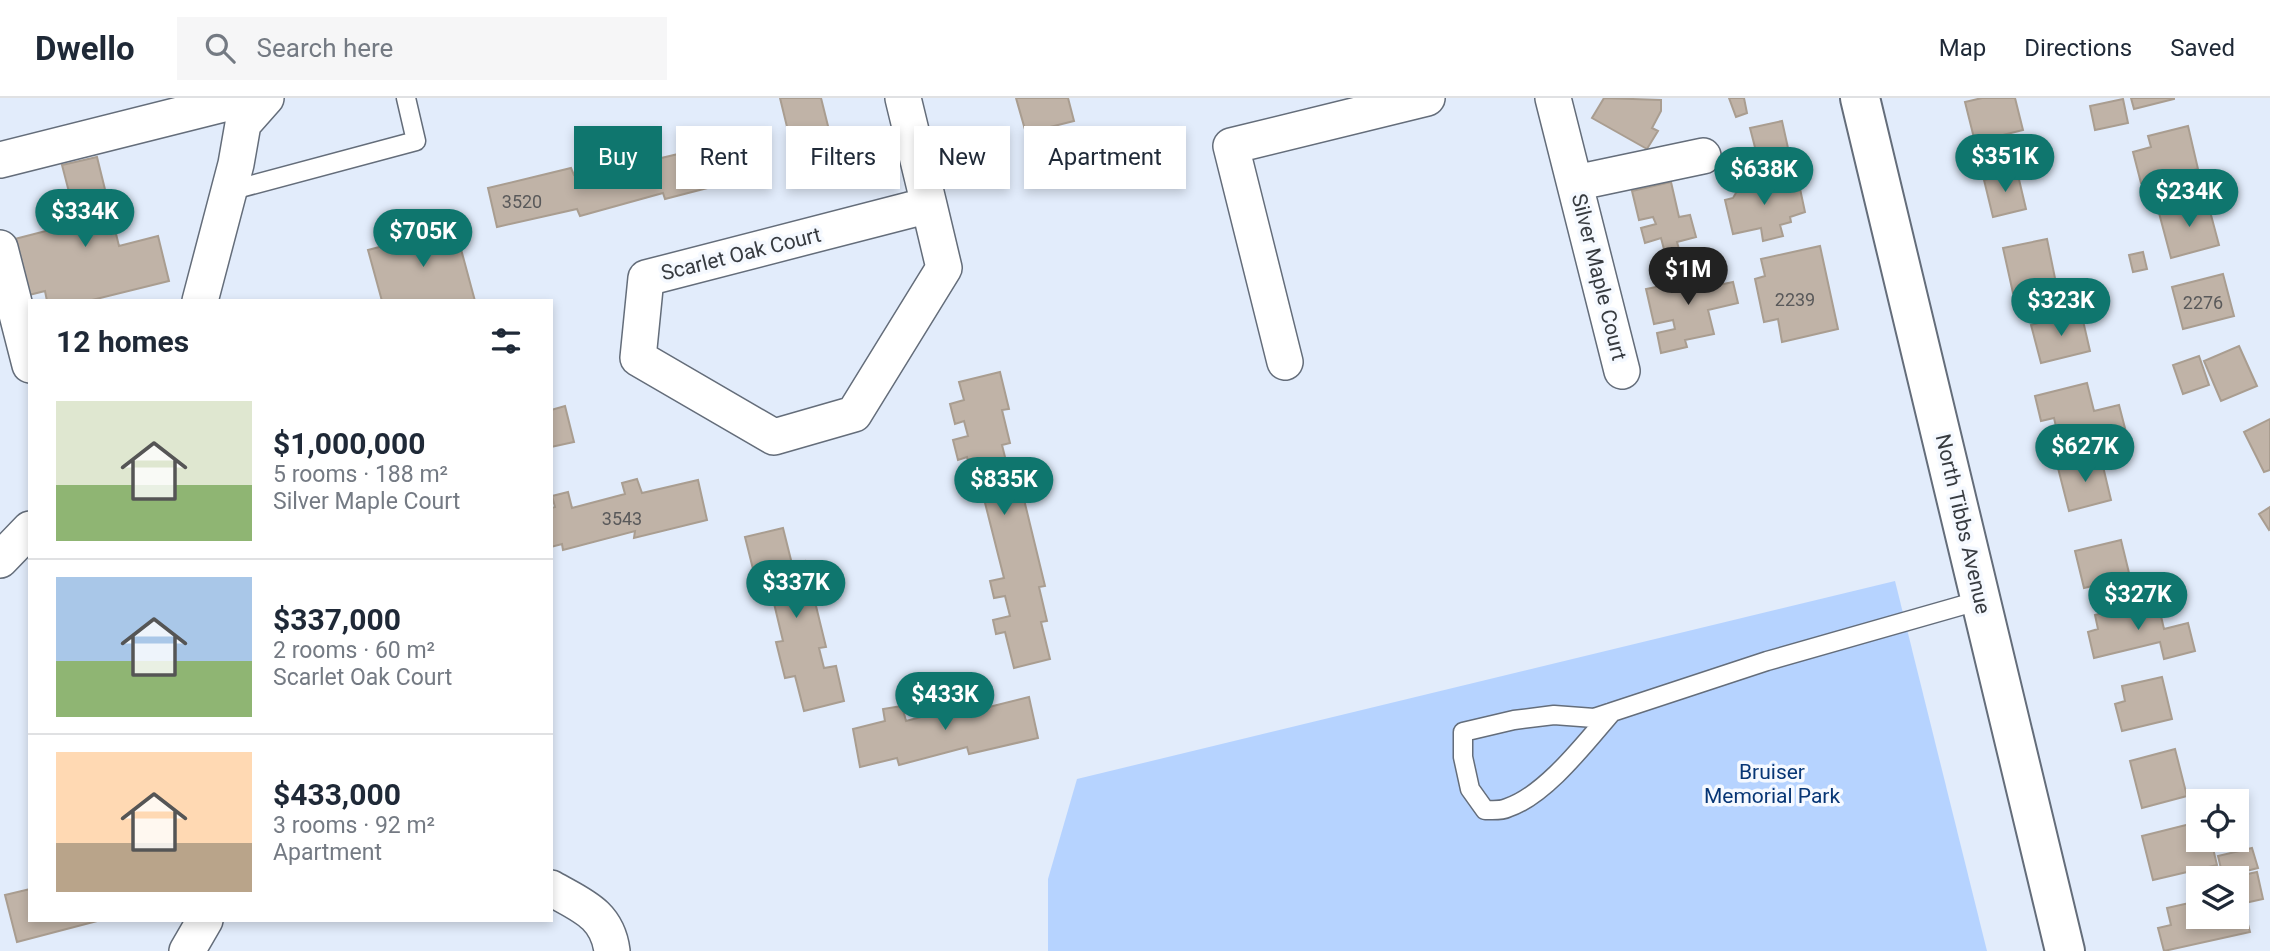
<!DOCTYPE html>
<html lang="en">
<head>
<meta charset="utf-8">
<style>
	body { margin:0; font-family:Roboto,sans-serif; background:#f6f6f7; color:#1f2937; height:100vh; display:flex; flex-direction:column; font-size:26px; white-space:nowrap }
	* { box-sizing:border-box; margin:0 }
	p { font-size:23px; color:#747a83 }
	.icon { flex:none; width:38px; height:38px; fill:none; stroke:currentColor; stroke-width:2; stroke-linecap:round; stroke-linejoin:round }
	.map { position:relative; flex:1; overflow:hidden }
	.details { position:absolute; left:28px; top:201px; width:525px; height:623px; display:flex; flex-direction:column; background:#fff; border-radius:0px; box-shadow:0 4px 10px #0003 }
	.details>* { flex:none }
	.top-card { position:absolute; left:574px; top:28px; width:665px; height:63px; display:flex; gap:14px }
	.controls { position:absolute; left:2186px; top:691px; display:grid; gap:14px }
	.controls a { display:grid; place-items:center; width:63px; height:63px; border-radius:0px; background:#fff; box-shadow:0 4px 10px #0003; font-size:35px }
	.price { position:absolute; translate:-50% -60px; padding:0 16px; border-radius:24px; background:#0f766e; color:#fff; font-size:23px; line-height:46px; filter:drop-shadow(0 2px 4px #0008) }
	.price::after { content:''; position:absolute; left:50%; top:42px; width:21px; height:16px; margin-left:-10px; background:inherit; clip-path:polygon(0 0,100% 0,50% 100%) }
	.price.selected { background:#222; color:#fff }
	ul { padding:0; list-style:none }
	li { display:flex; align-items:center; gap:21px; height:175px; padding:0 28px }
	li+li { border-top:2px solid #e0e1e3 }
	li span { display:grid; place-items:center; flex:none; width:196px; height:140px; border-radius:0px; color:#555 }
	li>.icon { margin-inline-start:auto }
	span .icon { width:84px; height:84px; fill:#fffc; stroke-width:1 }
	li b { font-size:30px }
	h2 { display:flex; justify-content:space-between; align-items:center; height:84px; padding:0 28px; font-size:30px }
	.chip { padding:0 24px; border-radius:0px; background:#fff; box-shadow:0 4px 10px #0003; font-size:24px; line-height:63px }
	.chip.selected { background:#0f766e; color:#fff }
	header { display:flex; align-items:center; gap:42px; box-sizing:border-box; height:98px; padding:0 35px; background:#fff; border-bottom:2px solid #e0e1e3 }
	header strong { font-size:33px }
	nav { display:flex; gap:38px; margin-inline-start:auto; font-size:24px }
	.search { width:490px; height:63px; background:#f6f6f7; display:flex; align-items:center; gap:18px; box-sizing:border-box; padding:0 24px; border-radius:0px; color:#747a83; font-size:26px }
	.map>svg:first-child { display:block }
</style>
</head>
<body>
<header>
<strong>Dwello</strong>
<div class="search"><svg class="icon" aria-label="search" viewBox="0 0 24 24"><circle cx="10" cy="10" r="6"/><path d="M15 15l6 6"/></svg>Search here</div>
<nav><a>Map</a><a>Directions</a><a>Saved</a></nav>
</header>
<div class="map">
<svg width="2270" height="853" viewBox="0 0 2270 853">
	<rect width="100%" height="100%" fill="#e2ecfb"/>
	<path fill="#b6d3ff" d="M1895,483L1987,853H1048V781L1077,681Z"/>
	<path fill="#c0b3a7" stroke="#a99d90" stroke-width="2" d="M780,0H821L837,64L798,74Z
		M1016,0H1068L1074,23L1026,35Z
		M1604,0L1661,2V13L1652,30L1658,33L1647,51L1592,20Z
		M1729,0H1744L1747,15L1736,19Z
		M1982,0H2015L2023,32L1975,44L1965,4Z
		M2131,0H2174V1L2134,11Z
		M2123,1L2128,25L2095,32L2090,8Z
		M1782,23L1788,50L1757,57L1750,30Z
		M2188,28L2198,71L2141,85L2133,54L2151,49L2148,38Z
		M741,41L750,79L665,101L663,95L580,118L577,111L497,129L488,90L571,70L574,77L656,56L657,61Z
		M97,59L119,148L158,138L169,183L88,203H47L45,193L21,199L7,143L77,125L62,67Z
		M2017,73L2026,111L1993,119L1984,82Z
		M1772,76L1778,92L1799,86L1805,114L1790,119L1791,124L1780,127L1783,138L1763,143L1761,130L1733,136L1725,102L1733,100L1740,88L1754,87V81Z
		M1671,84L1679,119L1690,117L1696,139L1677,144L1679,151L1665,155L1661,140L1645,145L1641,130L1656,126L1653,119L1639,122L1632,93Z
		M2207,102L2219,147L2171,160L2159,115Z
		M455,129L475,203H382L368,152Z
		M2047,141L2056,185L2013,195L2003,150Z
		M1820,148L1838,231L1782,244L1778,221L1764,224L1755,181L1765,178L1761,161Z
		M2143,154L2147,171L2133,174L2129,157Z
		M1715,170L1719,187L1733,184L1738,205L1708,212L1714,236L1685,242L1687,249L1661,255L1657,235L1675,231L1673,222L1654,226L1646,191L1666,187L1663,175L1680,171L1686,196L1696,194L1692,175Z
		M2223,176L2234,218L2183,231L2172,189Z
		M2081,214L2090,253L2041,265L2031,227Z
		M2239,248L2257,288L2221,303L2204,263Z
		M2199,258L2209,287L2183,296L2173,267Z
		M1000,274L1009,311L1002,312L1010,345L1002,347L1012,387L1020,385L1045,488L1039,489L1047,523L1041,524L1050,561L1014,570L1005,534L996,536L993,522L1010,518L1005,498L994,500L990,483L1004,480L982,393L976,394L967,359L958,362L953,342L968,338L964,323L955,326L950,306L964,302L959,284Z
		M2087,285L2094,313L2119,307L2126,334L2061,350L2054,320L2041,323L2035,298Z
		M565,308L574,344L551,349V312Z
		M2270,321V372L2264,374L2244,334Z
		M2101,360L2111,402L2069,413L2058,370Z
		M637,381L642,395L698,382L707,422L634,440L635,433L563,452L562,446L551,449V410L555,409L552,398L568,394L572,410L625,396L622,385Z
		M2270,409V431L2269,432L2259,416Z
		M783,430L792,466L805,463L826,549L819,550L824,570L836,568L844,603L804,613L795,578L785,580L776,544L783,543L766,472L754,475L745,439Z
		M2121,442L2130,479L2084,490L2075,453Z
		M2157,501L2164,531L2188,525L2195,553L2164,561L2160,544L2094,560L2088,534L2098,531L2095,517Z
		M2162,579L2172,621L2122,633L2115,606L2125,603L2122,588Z
		M974,598L977,612L1029,599L1038,640L969,656L967,649L899,667L897,660L860,669L853,631L885,623L883,611L902,608L906,623L959,609L958,600Z
		M2175,651L2187,698L2142,710L2130,663Z
		M2198,724V742H2211L2217,767L2153,782L2142,738Z
		M2243,727L2246,742L2225,747L2224,742H2236V729Z
		M2252,750L2258,770L2223,779L2218,758Z
		M2257,774L2263,801L2236,807V780H2229Z
		M30,791V822H101L17,844L5,797Z
		M2198,803V819H2236V813L2244,811L2250,834L2164,853L2158,830L2171,827L2167,810Z"/>
	<g fill="none" stroke-linecap="round" stroke-linejoin="round">
		<defs>
			<path id="service" d="M229,93L416,43L406,0
				M1612,614C1586,644 1545,698 1507,710C1501,713 1492,712 1485,712L1470,691L1463,659V634L1514,622L1554,617L1594,620L1767,563L1981,502"/>
			<path id="minor" d="M903,0L929,107
				M1553,0L1622,273
				M0,62L247,0
				M1575,85L1703,58
				M929,107L944,170L854,316L774,339L638,260L646,180Z
				M0,150L30,267
				M200,203L236,66L243,26L266,0
				M1285,264L1231,48L1427,0
				M0,462L30,431
				M551,790C580,807 607,815 612,853
				M187,853L205,822"/>
			<path id="tertiary" d="M1860,0L2065,853"/>
		</defs>
		<use href="#service" stroke="#646d7a" stroke-width="21"/>
		<use href="#minor" stroke="#646d7a" stroke-width="38"/>
		<use href="#tertiary" stroke="#646d7a" stroke-width="42"/>
		<use href="#service" stroke="#fff" stroke-width="18"/>
		<use href="#minor" stroke="#fff" stroke-width="35"/>
		<use href="#tertiary" stroke="#fff" stroke-width="38"/>
	</g>
	<g text-anchor="middle" dominant-baseline="central" stroke-width="7" stroke-linejoin="round" paint-order="stroke">
		<g font-size="18" fill="#59595a">
			<text x="522" y="103">3520</text>
			<text x="1795" y="201">2239</text>
			<text x="2203" y="204">2276</text>
			<text x="622" y="420">3543</text>
		</g>
		<g font-size="21" fill="#373b40" stroke="#f5f9ff">
			<text transform="translate(741 156) rotate(-14)">Scarlet Oak Court</text>
			<text transform="translate(1599 179) rotate(76)">Silver Maple Court</text>
			<text transform="translate(1963 426) rotate(77)">North Tibbs Avenue</text>
		</g>
		<g font-size="21" fill="#073675" stroke="#f5f9ff">
			<text x="1772" y="674">Bruiser<tspan x="1772" dy="24">Memorial Park</tspan></text>
		</g>
	</g>
</svg>
<div class="controls">
<a><svg class="icon" aria-label="locate" viewBox="0 0 24 24"><circle cx="12" cy="12" r="6"/><path d="M12 2v4M12 18v4M2 12h4M18 12h4"/></svg></a>
<a><svg class="icon" aria-label="layers" viewBox="0 0 24 24"><path d="M12 4l9 5-9 5-9-5zM3 14l9 5 9-5"/></svg></a>
</div>
<b class="price" style="left:2005px;top:96px">$351K</b>
<b class="price" style="left:1764px;top:109px">$638K</b>
<b class="price" style="left:2189px;top:131px">$234K</b>
<b class="price" style="left:85px;top:151px">$334K</b>
<b class="price" style="left:423px;top:171px">$705K</b>
<b class="price selected" style="left:1688px;top:209px">$1M</b>
<b class="price" style="left:2061px;top:240px">$323K</b>
<b class="price" style="left:2085px;top:386px">$627K</b>
<b class="price" style="left:1004px;top:419px">$835K</b>
<b class="price" style="left:796px;top:522px">$337K</b>
<b class="price" style="left:2138px;top:534px">$327K</b>
<b class="price" style="left:945px;top:634px">$433K</b>
<div class="top-card">
<a class="chip selected">Buy</a>
<a class="chip">Rent</a>
<a class="chip">Filters</a>
<a class="chip">New</a>
<a class="chip">Apartment</a>
</div>
<section class="details">
<h2>12 homes<svg class="icon" aria-label="filters" viewBox="0 0 24 24"><path d="M4 7h16M4 17h16"/><circle cx="9" cy="7" r="2"/><circle cx="15" cy="17" r="2"/></svg></h2>
<ul>
<li><span style="background:linear-gradient(#dfe7d0 60%,#8fb573 0)"><svg class="icon" aria-label="home" viewBox="0 0 24 24"><path d="M3 11l9-7 9 7M6 9v11h12V9"/></svg></span><div><b>$1,000,000</b><p>5 rooms · 188 m²</p><p>Silver Maple Court</p></div></li>
<li><span style="background:linear-gradient(#a9c7e8 60%,#8fb573 0)"><svg class="icon" aria-label="home" viewBox="0 0 24 24"><path d="M3 11l9-7 9 7M6 9v11h12V9"/></svg></span><div><b>$337,000</b><p>2 rooms · 60 m²</p><p>Scarlet Oak Court</p></div></li>
<li><span style="background:linear-gradient(#ffd9b3 65%,#b9a48a 0)"><svg class="icon" aria-label="home" viewBox="0 0 24 24"><path d="M3 11l9-7 9 7M6 9v11h12V9"/></svg></span><div><b>$433,000</b><p>3 rooms · 92 m²</p><p>Apartment</p></div></li>
</ul>
</section>
</div>
</body>
</html>
